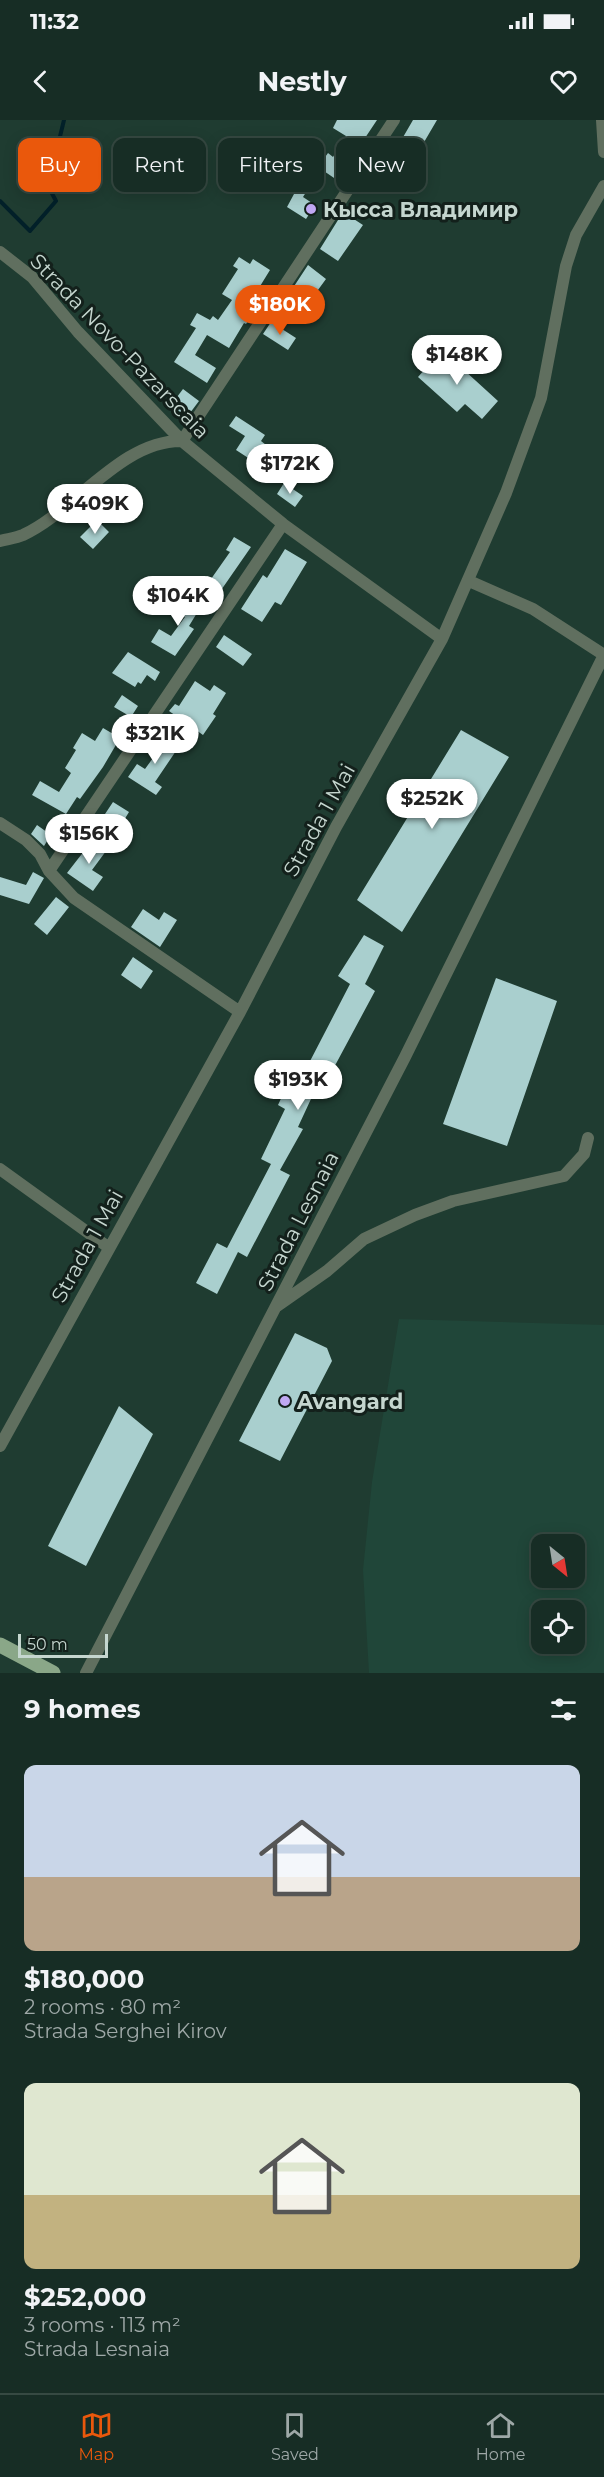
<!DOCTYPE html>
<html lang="en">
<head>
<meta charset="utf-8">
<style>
	body { margin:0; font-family:Montserrat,sans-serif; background:#243932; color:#f1f3f6; height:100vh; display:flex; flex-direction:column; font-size:22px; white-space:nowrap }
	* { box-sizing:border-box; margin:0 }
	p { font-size:20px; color:#9ea8a7 }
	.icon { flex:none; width:33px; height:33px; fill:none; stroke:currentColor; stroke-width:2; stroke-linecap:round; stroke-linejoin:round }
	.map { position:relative; height:1553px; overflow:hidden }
	.drawer { display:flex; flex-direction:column; background:#172d25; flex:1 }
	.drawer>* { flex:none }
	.hud { position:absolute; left:18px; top:18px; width:568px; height:54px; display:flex; gap:12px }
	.needle { width:39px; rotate:150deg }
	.controls { position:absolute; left:531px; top:1414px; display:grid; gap:12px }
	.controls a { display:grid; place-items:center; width:54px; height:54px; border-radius:12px; background:#172d25; box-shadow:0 3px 15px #0003,0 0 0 2px #364942; font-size:30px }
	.scale { position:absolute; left:18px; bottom:15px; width:90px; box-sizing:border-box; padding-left:6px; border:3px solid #c5d6cf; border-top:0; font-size:16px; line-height:21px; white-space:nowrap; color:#c5d6cf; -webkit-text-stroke:4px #13201b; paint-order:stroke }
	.price { position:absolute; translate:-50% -51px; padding:0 14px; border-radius:21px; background:#fff; color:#222; font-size:20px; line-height:39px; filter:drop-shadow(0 2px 3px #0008) }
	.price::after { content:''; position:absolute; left:50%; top:36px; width:18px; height:14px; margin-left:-9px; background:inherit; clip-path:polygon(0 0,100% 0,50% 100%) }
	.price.on { background:#ea580c; color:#fff }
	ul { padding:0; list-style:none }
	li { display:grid; align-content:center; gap:12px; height:318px; padding:0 24px }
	li span { display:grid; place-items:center; height:186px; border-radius:12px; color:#555 }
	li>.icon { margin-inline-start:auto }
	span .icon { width:108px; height:108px; fill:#fffc; stroke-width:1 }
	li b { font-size:26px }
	h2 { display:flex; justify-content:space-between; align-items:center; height:72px; padding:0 24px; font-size:26px }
	.pill { padding:0 21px; border-radius:12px; background:#172d25; box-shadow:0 3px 15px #0003,0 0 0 2px #364942; font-size:21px; line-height:54px }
	.pill.on { background:#ea580c; color:#fff }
	.status { display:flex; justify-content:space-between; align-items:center; height:42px; padding:0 30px; background:#172d25; direction:ltr }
	.status svg { height:16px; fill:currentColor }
	header { display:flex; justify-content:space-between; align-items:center; height:78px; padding:0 24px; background:#172d25; font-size:27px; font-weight:700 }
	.tabs { display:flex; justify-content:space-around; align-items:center; height:84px; border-top:2px solid #364942; background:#172d25; font-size:16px; color:#9ea8a7 }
	.tabs a { display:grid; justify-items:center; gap:3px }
	.tabs .on { color:#ea580c }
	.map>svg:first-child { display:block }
</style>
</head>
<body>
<div class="status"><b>11:32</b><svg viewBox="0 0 49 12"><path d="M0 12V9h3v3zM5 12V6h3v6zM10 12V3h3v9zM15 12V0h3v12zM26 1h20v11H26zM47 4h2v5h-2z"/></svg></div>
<header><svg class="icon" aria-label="back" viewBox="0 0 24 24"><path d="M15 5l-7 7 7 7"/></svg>Nestly<svg class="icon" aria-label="heart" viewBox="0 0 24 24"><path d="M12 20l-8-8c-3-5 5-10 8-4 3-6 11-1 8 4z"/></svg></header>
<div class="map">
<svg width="604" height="1553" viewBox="0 0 604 1553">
	<rect width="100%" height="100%" fill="#1f3c31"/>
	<path fill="#204639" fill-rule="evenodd" d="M399,1199L604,1205V1553H369L363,1450L372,1362ZM542,1425H574V1458H542ZM542,1491H574V1524H542Z"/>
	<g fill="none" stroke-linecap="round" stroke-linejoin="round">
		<path stroke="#022029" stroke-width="4" d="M0,81L30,111L56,81L48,66L64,0"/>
	</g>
	<path fill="#a9cfce" d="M337,0H377L337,60L318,47L328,33L333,37L346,16L333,8Z
		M413,0H437L413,41L395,31Z
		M280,31L317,55L303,77L315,85L306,99L287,87L294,74L272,60L276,54L263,46L271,34L276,38Z
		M343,92L363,105L338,141L320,129Z
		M239,137L250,144L253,139L270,150L254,176L257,178L248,193L252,196L246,204L244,203L229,228L207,215L195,235L216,248L207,263L174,242L196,208L190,205L197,193L210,200L213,196L218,200L232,180L222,174L238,149L233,146Z
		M308,145L326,159L307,185L318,194L312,201L285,180Z
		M271,202L296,218L288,230L263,214Z
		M442,230L498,281L482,299L465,284L457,292L418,257Z
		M183,269L199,281L187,297L171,285Z
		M236,296L265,315L261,321L280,336L263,358L252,349L256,343L236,330L245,316L229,306Z
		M284,363L303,376L295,387L277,374Z
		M97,400L109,412L93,429L80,417Z
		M234,417L251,427L217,476L201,466L207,456L211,459L230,432L226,430Z
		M285,429L307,442L281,485L275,482L262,502L241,489L263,455L267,458Z
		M182,474L197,482L195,485L200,488L189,506L194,509L175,536L151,522L159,509L171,516L185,497L173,490Z
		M224,515L252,534L243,546L216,527Z
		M128,532L160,552L155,561L147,555L141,564L138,562L135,567L112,553Z
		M195,561L210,571L214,565L226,573L213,594L216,596L203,615L169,591L175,584L179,586Z
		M122,575L138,586L131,597L114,587Z
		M103,608L120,618L103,647L80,679L77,677L66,694L32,675L40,661L59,672L71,653L65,648L76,630L73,628L82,613L95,621Z
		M461,610L509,637L402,812L357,780Z
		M162,613L180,625L155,662L162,667L156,675L128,657L137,644L145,649L161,627L155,623Z
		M113,682L129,692L121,705L105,694Z
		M37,705L51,715L44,726L31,714Z
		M95,717L109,727L92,750L103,757L93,771L67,753Z
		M33,752L44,758L29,784L0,775V757L26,765Z
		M56,777L69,787L47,815L34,804Z
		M143,789L159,800L164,792L177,800L160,827L131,807Z
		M364,815L384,826L365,864L375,871L331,953H323L298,1007L303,1009L280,1050L290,1055L247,1137L238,1132L217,1174L196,1163L217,1123L227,1128L271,1044L261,1039L285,989L278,985L297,944L308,945L350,864L338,856Z
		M133,837L153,851L141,869L121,855Z
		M496,858L557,881L507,1026L443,1004Z
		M295,1213L327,1228L332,1241L280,1341L239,1321Z
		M119,1286L153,1314L86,1446L48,1426Z"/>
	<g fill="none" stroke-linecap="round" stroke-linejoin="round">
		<path stroke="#606f5f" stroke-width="12" d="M602,0L604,32
			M0,132L32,157L78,212L182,321L283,404L442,519
			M0,421C7,419 16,418 23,415C75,391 121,320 182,321L394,0
			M469,461L533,489L604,535
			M0,703L26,720L40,734L49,751L74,778L240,892
			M49,751L283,404
			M0,1049L108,1127
			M277,1186L327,1151L364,1119L415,1095L453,1081L564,1056L584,1034L588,1018
			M0,1326L240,892L336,707L442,519L506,373L541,278L566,146L576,115L604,66
			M86,1553L405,937L604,535"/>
		<path stroke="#8aa788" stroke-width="15" d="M0,1525L53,1553"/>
	</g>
	<g fill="#c0a8f3" stroke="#13201b" stroke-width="2">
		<circle cx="311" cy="89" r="6"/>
		<circle cx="285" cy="1281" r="6"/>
	</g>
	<g text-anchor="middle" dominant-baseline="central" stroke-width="6" stroke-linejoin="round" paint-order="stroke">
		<g font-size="21" font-weight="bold" fill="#c5d6cf" stroke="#13201b" text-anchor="start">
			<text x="323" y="89">Кысса Владимир</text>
			<text x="297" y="1281">Avangard</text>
		</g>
		<g font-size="21" fill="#c5d6cf" stroke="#13201b">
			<text transform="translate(120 226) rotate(46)">Strada Novo-Pazarscaia</text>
			<text transform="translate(319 700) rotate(-61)">Strada 1 Mai</text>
			<text transform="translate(298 1101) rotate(-63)">Strada Lesnaia</text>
			<text transform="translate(87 1126) rotate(-61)">Strada 1 Mai</text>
		</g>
	</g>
</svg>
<div class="controls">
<a><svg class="needle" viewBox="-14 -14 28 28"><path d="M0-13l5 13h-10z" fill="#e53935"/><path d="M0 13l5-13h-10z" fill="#9ea8a7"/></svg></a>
<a><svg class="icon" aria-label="locate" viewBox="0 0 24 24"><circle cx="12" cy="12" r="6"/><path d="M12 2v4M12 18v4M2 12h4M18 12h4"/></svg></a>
</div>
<div class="scale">50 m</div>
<b class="price on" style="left:280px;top:216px">$180K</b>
<b class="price" style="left:457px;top:266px">$148K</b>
<b class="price" style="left:290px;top:375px">$172K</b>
<b class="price" style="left:95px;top:415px">$409K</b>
<b class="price" style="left:178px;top:507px">$104K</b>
<b class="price" style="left:155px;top:645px">$321K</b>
<b class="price" style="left:432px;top:710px">$252K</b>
<b class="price" style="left:89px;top:745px">$156K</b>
<b class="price" style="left:298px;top:991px">$193K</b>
<div class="hud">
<a class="pill on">Buy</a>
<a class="pill">Rent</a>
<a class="pill">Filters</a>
<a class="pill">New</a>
</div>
</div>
<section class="drawer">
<h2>9 homes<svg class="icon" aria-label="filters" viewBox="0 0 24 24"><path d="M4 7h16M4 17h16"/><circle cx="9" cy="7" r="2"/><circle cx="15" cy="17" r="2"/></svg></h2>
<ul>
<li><span style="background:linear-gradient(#c9d6e8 60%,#b9a48a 0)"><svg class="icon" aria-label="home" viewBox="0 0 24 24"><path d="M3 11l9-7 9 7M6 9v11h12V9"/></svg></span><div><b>$180,000</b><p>2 rooms · 80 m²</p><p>Strada Serghei Kirov</p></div></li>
<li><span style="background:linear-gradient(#dfe7d0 60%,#c2b280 0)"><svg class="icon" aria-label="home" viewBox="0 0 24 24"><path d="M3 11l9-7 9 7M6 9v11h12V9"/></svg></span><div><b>$252,000</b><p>3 rooms · 113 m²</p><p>Strada Lesnaia</p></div></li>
</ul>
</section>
<nav class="tabs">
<a class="on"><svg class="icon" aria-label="map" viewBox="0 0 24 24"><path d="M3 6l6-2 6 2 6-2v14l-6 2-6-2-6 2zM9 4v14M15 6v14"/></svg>Map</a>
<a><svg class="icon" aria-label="saved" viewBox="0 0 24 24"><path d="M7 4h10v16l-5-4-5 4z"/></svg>Saved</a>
<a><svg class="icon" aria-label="home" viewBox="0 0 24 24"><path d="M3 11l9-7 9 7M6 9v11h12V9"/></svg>Home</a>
</nav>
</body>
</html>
